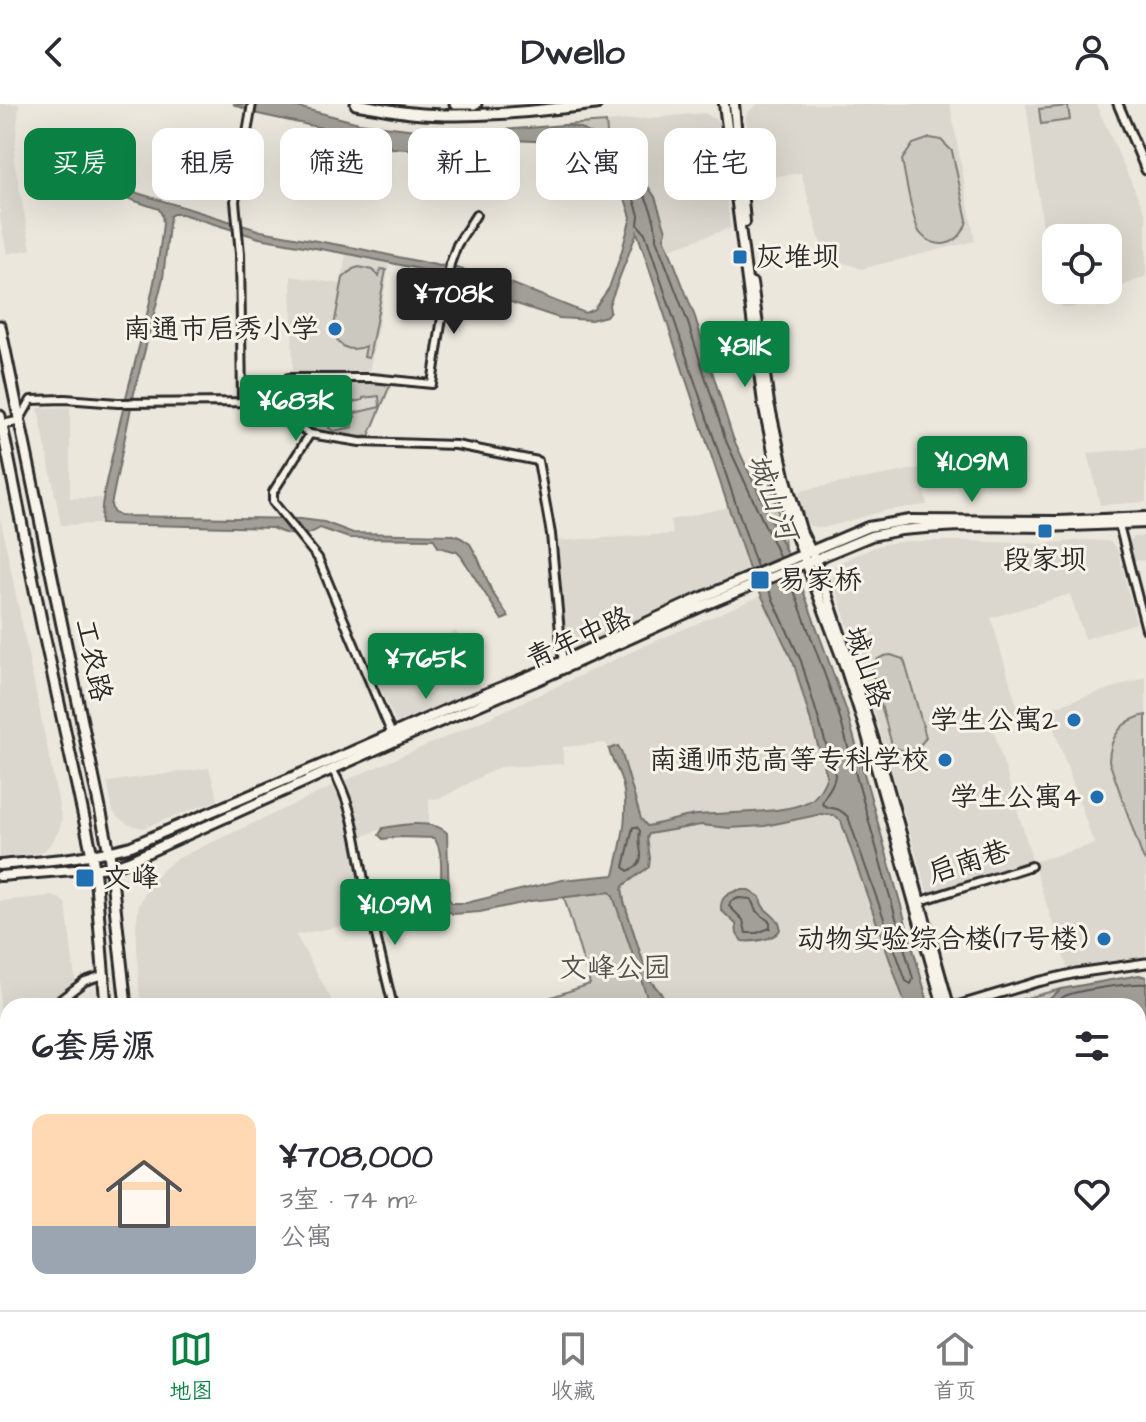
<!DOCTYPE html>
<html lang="zh">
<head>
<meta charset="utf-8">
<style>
	body { margin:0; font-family:"Architects Daughter","LXGW WenKai TC",sans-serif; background:#f7f7f7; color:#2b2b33; height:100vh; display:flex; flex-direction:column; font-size:30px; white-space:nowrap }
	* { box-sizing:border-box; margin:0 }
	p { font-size:26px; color:#7c7c81 }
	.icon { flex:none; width:44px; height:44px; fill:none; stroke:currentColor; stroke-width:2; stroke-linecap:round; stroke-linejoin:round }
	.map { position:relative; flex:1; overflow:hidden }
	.panel { position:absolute; left:0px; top:894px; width:1146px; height:312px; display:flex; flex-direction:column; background:#fff; border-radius:24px 24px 0 0; box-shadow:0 8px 32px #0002 }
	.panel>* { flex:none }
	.hud { position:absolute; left:24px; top:24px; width:1098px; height:72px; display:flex; gap:16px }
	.tools { position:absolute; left:1042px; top:120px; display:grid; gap:16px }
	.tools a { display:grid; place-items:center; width:80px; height:80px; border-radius:16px; background:#fff; box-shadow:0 8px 32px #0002; font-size:40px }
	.price { position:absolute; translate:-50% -68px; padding:0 18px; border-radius:8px; background:#0b8043; color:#fff; font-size:26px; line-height:52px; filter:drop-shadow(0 2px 4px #0008) }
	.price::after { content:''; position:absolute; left:50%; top:48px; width:24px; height:18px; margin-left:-12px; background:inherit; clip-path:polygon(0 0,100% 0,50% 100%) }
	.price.selected { background:#222; color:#fff }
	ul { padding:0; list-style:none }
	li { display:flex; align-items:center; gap:24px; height:200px; padding:0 32px }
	li span { display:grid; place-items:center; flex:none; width:224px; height:160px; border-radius:16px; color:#555 }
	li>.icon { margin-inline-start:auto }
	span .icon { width:96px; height:96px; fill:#fffc; stroke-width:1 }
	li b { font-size:34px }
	h2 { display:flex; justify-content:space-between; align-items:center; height:96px; padding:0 32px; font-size:34px }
	.tag { padding:0 28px; border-radius:16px; background:#fff; box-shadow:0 8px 32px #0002; font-size:28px; line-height:72px }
	.tag.selected { background:#0b8043; color:#fff }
	header { display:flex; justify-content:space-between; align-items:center; height:104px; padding:0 32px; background:#fff; font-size:36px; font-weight:700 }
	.tab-bar { display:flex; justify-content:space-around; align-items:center; height:112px; border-top:2px solid #e1e1e2; background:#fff; font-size:22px; color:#7c7c81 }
	.tab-bar a { display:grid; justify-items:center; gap:4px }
	.tab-bar .selected { color:#0b8043 }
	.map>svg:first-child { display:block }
</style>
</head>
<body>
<header><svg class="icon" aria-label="back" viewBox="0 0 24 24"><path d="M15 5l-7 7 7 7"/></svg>Dwello<svg class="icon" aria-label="person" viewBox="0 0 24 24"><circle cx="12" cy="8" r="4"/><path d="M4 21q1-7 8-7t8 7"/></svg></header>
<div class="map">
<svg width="1146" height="1206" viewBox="0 0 1146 1206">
	<rect width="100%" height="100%" fill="#ebe7dd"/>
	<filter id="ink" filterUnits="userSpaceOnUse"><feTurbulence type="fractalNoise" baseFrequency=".0125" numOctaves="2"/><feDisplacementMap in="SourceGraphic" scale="16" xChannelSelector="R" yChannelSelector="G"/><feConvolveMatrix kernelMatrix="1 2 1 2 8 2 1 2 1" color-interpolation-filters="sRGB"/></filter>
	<g filter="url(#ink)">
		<path fill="#dbd7ce" d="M0,0H19L14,56L31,145L7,150L0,114Z
			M758,0H950L975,137L861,165L824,151L801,69L752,76L746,12L749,7Z
			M1026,0H1096L1146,111V172L1071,204L1062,203L1057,186H1108V134H1056V181L1046,146Z
			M705,9L719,18L730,124L670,145L664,132L655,93L626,50L608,40L606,18Z
			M346,150L390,158L369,270L293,269L291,172L341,180Z
			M311,278L391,279L369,332L357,334L305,321Z
			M70,303V394H103L101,420L61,421L38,304Z
			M1146,344V398L1100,401L1088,349Z
			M921,364L927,401L887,406L824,424L810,422L804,415L799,387Z
			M729,403L749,465L564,548L553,437L673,430L670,416Z
			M0,413L62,716L59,726L53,737L44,747L34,750L0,753Z
			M1146,432V456L1133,457L1130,436L1134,433Z
			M1084,436L1107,437L1112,439L1118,447L1136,519L1085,535L1070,490L991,514L1020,612L992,621L1033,758L1094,740L1047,605L1146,573V852L1068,866L1033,759L928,790L857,550L833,477L832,469L834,463L840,458L880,441L907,437H968L1042,440Z
			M763,491L794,560L841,717L906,902H664V897L648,874L624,798L622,785L623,781L650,754L647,734L621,647L611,643L609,645L605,639L563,643V660L499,663L441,694L429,695V722L406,720L383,724L360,734L344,677L469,623L644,542Z
			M456,527L481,583L396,619L371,562Z
			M209,664L218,696L143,724L130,721L118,714L113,707L107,678Z
			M338,680L355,736L371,816L296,831L335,902H140L136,822L139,801L151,777L174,756Z
			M50,792L59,794L66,800L75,875L71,884L47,902H8V930L0,936V797Z
			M8,948V992L0,993V954Z
			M168,1198H226L228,1201L218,1206H169Z"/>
		<path fill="#cbc8bf" stroke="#7b7a75" stroke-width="2" fill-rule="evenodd" d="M1068,2L1070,16L1041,20L1039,5Z
			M606,18L608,40L580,24L564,21Z
			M930,34L941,36L952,47L967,116C965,126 959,136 948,139C938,142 926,137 920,129C913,121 905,70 902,56L913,40Z
			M359,163L372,166L379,172L381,165L386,166L369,254L364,253L366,242C351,249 338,244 333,227L343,174L353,165Z
			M311,278L391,279L369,332C350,335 321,333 305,321ZM379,292L380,303L354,309L355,313H351L353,323L334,327L329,324V317L342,315L341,302L353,300V298L363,296V294Z
			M767,366L784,431L785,445L750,371Z
			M891,551L903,555L905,559L926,633C918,647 906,652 892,641L872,568C874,556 879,552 891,551Z
			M1146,611V758L1143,754L1109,657C1110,632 1121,616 1146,611Z
			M622,785L624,798L648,874L663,892L664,902H525L590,880L564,793L610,788Z
			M1061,885L1042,902H996Z
			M604,1198H917L893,1206H602Z"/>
		<path fill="#a29f98" stroke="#72716c" stroke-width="2" d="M233,0H286L359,19L424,27H489L564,21L580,24L626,50L655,93L666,127L664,133L695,213L733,334L800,478L846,605L929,902H906L841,717L833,711L822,710L765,722L729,724L701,721L649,730L647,734L650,754L649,763L624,781L622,785L624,798L648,874L663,892L664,902H650L613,792L610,788L531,797L480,808L453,810L441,803C439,783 446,749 434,734L399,733L383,735L379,731L383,724C400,721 433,715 447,729L449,795L452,799H466L562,776L614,771C621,741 631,705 621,675C618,664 611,656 609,645L618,642L621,647L641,715L647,722C664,719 680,713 697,711C725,708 793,711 814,694C820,688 824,680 827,672L794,560L749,465L637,128L609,201L610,207L606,212L591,216L559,214L453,179L433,168L354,151L259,134L182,110H173L170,112L163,174L134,289L111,401L113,408L120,412L301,415L324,418L353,429L454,431L461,434L470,440L478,454L492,488L509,513L502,516L461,452L457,448L438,443L434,435L349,434L320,424C305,434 288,432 272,424L101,420C101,391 110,363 116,335C132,263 156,192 163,119L162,111L159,105L94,83L95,76L261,127L356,144L440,162L446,161L513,180L585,209L594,205L609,184L621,150L631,113L617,70L580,39L489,35L447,40L438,47L391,44L387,38L258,10Z
			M738,786H749L760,793C761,798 761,801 765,805C774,813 792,825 769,834C760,837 751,838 742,837L737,830L736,820L721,806C720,793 727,790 738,786Z
			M1139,871L1146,873V1206H1108L1107,1198H1138V902H1042L1061,885Z
			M917,1198H1013L1016,1206H987L986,1204L981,1203L977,1206H893Z"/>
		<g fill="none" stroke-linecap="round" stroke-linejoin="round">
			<path stroke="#5b5957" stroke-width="2" d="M757,463L645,129L638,121L639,111L629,80L632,76L636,77C647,94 657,115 656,135L687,216L726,337L780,454
				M767,482L801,557L835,670C835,683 824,689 822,700C830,707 836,700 848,713L906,877L911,880L913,875L838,607L789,473
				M633,723H637L640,727C636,747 651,756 628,767L624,763Z
				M739,794L751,795L756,807L770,818V824L757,829H746L743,816L729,802L731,797Z
				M1054,902C1057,899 1060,895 1063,893C1074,886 1132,879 1146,880"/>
			<defs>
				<path id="minor" d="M242,298L240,150L235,97L252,0
					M268,302L288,274H372L432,280L450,160L457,141L476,111
					M19,317L31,296L65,295L118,299L242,298L268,302L310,330L360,338L456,341L538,357L551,430L563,561
					M310,330L273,388V398L318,454L393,633
					M1118,417L1146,525
					M332,665C355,703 358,749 367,792C375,829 384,865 393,902
					M921,797L1031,762
					M52,902L85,877L103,871
					M0,941L8,935
					M395,1198L396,1206"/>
				<path id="tertiary" d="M1118,0L1146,66
					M0,321L19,317
					M957,902L1037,878L1076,869L1146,859
					M1138,1173L1146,1172"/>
				<path id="secondary" d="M724,0L763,299L779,376L795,429L844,560L866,628L943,902
					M734,0L745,118
					M752,179L769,299L785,372L802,429L815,455L850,559L885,672L949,902
					M0,761C44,757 88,754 131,742L328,658L455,602L539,568L698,495L868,423L910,416L1059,417L1146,413
					M0,772L111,763L131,756L395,637L540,575L700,503L871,432L901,426L926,424L960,422L1045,423L1146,419
					M1089,1198L1096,1206
					M1015,1206L1026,1198"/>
				<path id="primary" d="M356,0C375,3 393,7 411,9C472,15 536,7 596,0
					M455,0H476
					M0,222L109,748L126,902
					M0,312L42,521L92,751L96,780L106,902
					M137,1198L138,1206
					M155,1198V1206"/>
			</defs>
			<use href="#minor" stroke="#2b2b2b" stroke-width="12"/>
			<use href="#tertiary" stroke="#2b2b2b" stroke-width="13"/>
			<use href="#secondary" stroke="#2b2b2b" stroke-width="14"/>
			<use href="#primary" stroke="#2b2b2b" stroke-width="15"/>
			<use href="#minor" stroke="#f7f3e8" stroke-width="6"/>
			<use href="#tertiary" stroke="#f7f3e8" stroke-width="7"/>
			<use href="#secondary" stroke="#f7f3e8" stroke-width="8"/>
			<use href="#primary" stroke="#f7f3e8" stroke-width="9"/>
		</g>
	</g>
	<g fill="#1f6fb2" stroke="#f7f3e8" stroke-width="3">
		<rect x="732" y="145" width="16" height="16" rx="4"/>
		<circle cx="335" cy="225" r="8"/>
		<rect x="1037" y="419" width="16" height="16" rx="4"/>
		<rect x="750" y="466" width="20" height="20" rx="4"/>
		<circle cx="1074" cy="616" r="8"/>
		<circle cx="945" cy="656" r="8"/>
		<circle cx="1097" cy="693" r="8"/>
		<rect x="75" y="764" width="20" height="20" rx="4"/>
		<circle cx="1104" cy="835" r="8"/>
	</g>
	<g text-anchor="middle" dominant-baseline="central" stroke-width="6" stroke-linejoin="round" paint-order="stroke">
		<g font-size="28" fill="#2b2b2b" stroke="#f7f3e8" text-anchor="end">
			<text x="756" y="153" text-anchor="start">灰堆坝</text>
			<text x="319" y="225">南通市启秀小学</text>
			<text x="1045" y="456" text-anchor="middle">段家坝</text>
			<text x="778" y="476" text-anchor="start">易家桥</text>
			<text x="1058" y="616">学生公寓2</text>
			<text x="929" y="656">南通师范高等专科学校</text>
			<text x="1081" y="693">学生公寓4</text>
			<text x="103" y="774" text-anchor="start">文峰</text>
			<text x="1088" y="835">动物实验综合楼(17号楼)</text>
		</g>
		<g font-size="28" fill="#2b2b2b" stroke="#f7f3e8">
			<text transform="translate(579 534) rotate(-24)">青年中路</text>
			<text transform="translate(93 556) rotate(78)">工农路</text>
			<text transform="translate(867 563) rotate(71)">城山路</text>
			<text transform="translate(969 758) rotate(-17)">启南巷</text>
		</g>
		<g font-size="28" fill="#535250" stroke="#f7f3e8">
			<text x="615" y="864">文峰公园</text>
		</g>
		<g font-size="30" font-style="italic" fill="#555451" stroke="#f7f3e8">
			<text transform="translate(772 393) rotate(69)">城山河</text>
		</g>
	</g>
</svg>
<div class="tools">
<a><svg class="icon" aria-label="locate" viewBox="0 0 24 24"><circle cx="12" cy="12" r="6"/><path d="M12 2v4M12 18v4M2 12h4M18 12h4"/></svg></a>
</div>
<b class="price selected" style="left:454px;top:232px">¥708K</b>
<b class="price" style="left:745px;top:285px">¥811K</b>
<b class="price" style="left:296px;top:339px">¥683K</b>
<b class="price" style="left:972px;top:400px">¥1.09M</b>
<b class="price" style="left:426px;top:597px">¥765K</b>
<b class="price" style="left:395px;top:843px">¥1.09M</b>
<div class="hud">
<a class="tag selected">买房</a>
<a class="tag">租房</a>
<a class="tag">筛选</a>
<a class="tag">新上</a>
<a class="tag">公寓</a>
<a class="tag">住宅</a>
</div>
<section class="panel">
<h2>6套房源<svg class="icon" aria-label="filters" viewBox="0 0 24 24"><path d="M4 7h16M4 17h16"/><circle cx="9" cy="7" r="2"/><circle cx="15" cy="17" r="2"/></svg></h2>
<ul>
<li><span style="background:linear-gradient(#ffd9b3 70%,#9aa5b1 0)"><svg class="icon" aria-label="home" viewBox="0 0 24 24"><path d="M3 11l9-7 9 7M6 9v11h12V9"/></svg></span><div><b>¥708,000</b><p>3室 · 74 m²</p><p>公寓</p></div><svg class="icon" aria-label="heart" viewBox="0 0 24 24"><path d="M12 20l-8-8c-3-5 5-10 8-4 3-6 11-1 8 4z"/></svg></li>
</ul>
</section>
</div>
<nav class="tab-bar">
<a class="selected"><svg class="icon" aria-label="map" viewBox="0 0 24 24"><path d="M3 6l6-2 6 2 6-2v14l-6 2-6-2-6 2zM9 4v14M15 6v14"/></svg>地图</a>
<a><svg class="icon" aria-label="saved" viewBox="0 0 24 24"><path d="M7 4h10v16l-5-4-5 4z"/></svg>收藏</a>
<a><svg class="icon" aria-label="home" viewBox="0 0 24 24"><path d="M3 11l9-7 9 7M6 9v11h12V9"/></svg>首页</a>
</nav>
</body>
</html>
